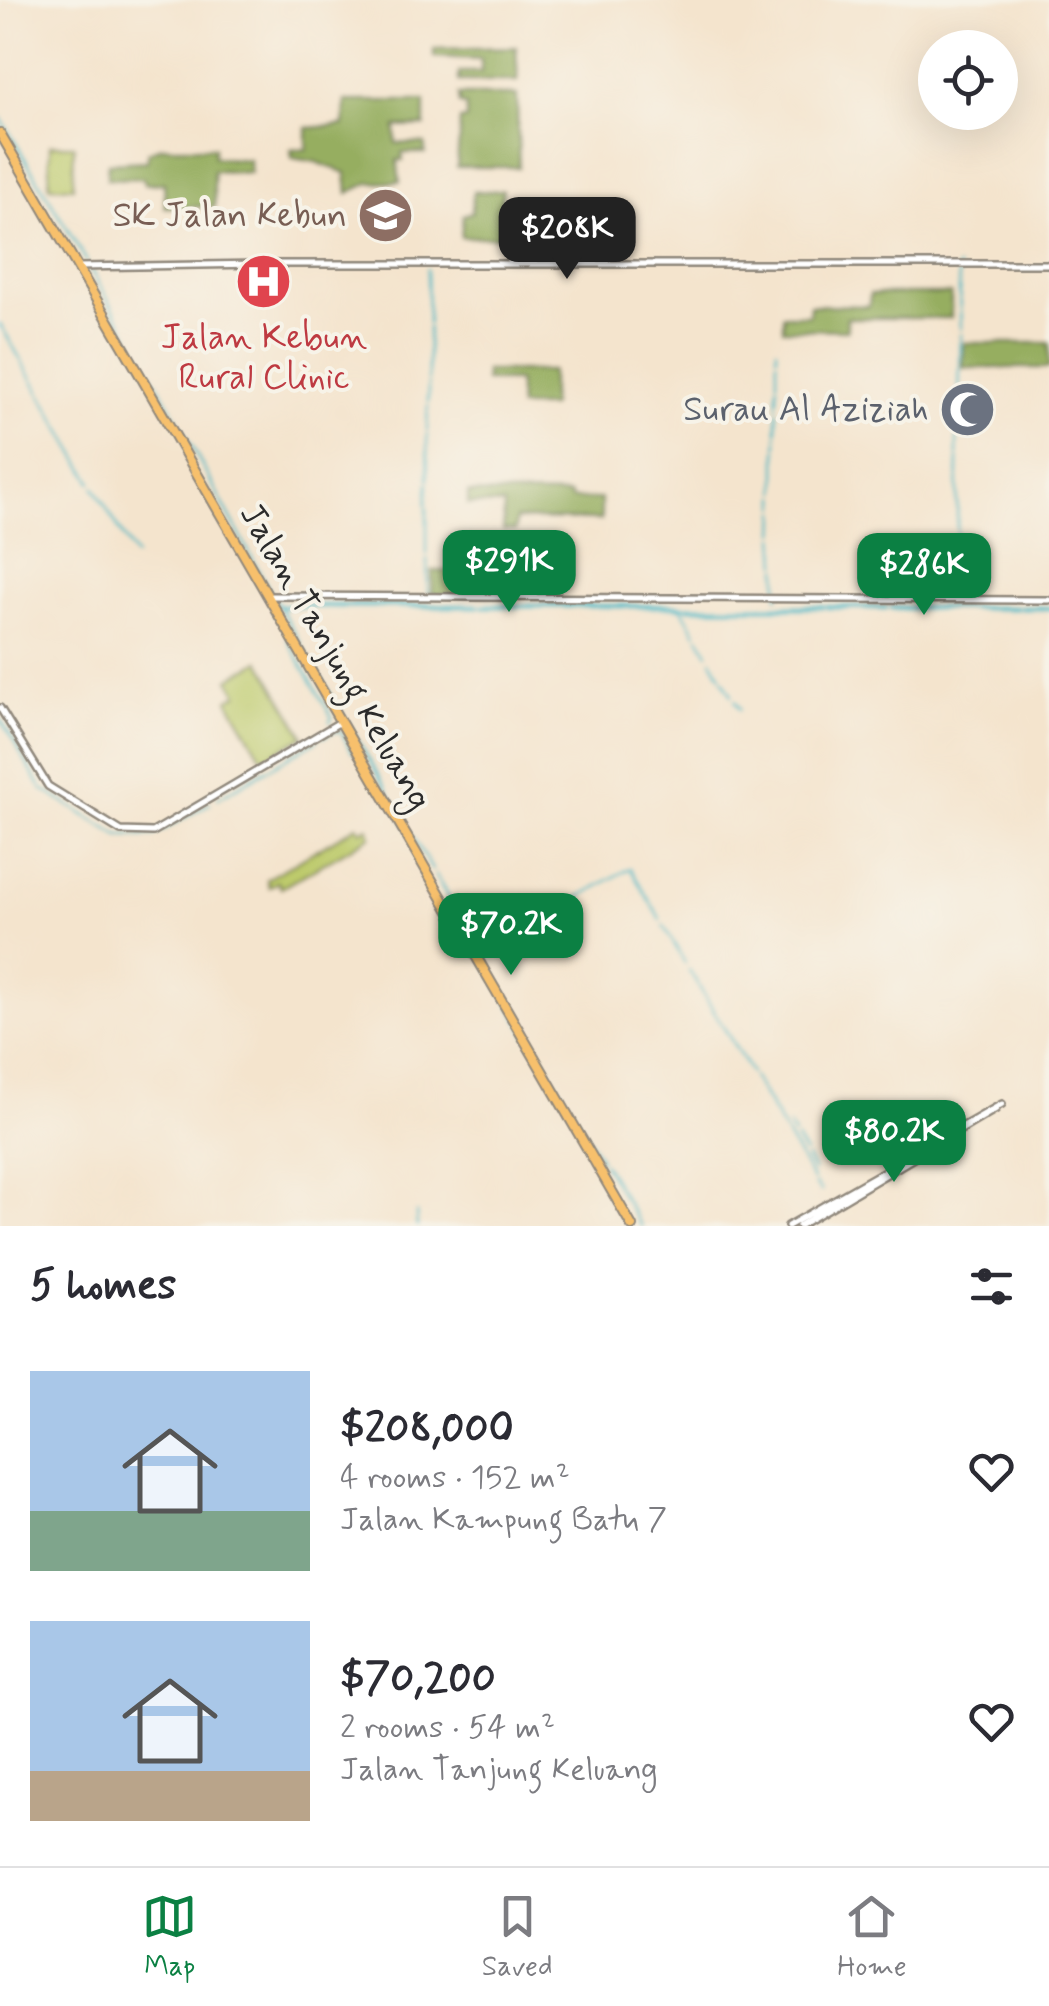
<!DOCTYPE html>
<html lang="en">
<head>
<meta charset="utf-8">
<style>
	body { margin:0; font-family:Mynerve,sans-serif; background:#f7f7f7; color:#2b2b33; height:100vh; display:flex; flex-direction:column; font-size:38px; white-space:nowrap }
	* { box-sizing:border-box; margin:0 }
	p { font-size:32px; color:#7c7c81 }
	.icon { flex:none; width:55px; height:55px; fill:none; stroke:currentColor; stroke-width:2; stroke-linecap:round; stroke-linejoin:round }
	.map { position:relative; height:1226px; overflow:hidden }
	.drawer { display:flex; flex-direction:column; background:#fff; flex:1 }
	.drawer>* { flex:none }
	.controls { position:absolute; left:918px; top:30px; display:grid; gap:20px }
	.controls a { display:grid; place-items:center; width:100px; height:100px; border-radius:50%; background:#fff; box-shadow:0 10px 40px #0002; font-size:50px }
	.price { position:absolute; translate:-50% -85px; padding:0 22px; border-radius:20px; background:#0b8043; color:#fff; font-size:32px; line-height:65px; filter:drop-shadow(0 2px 5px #0008) }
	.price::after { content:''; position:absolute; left:50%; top:60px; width:30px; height:22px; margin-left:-15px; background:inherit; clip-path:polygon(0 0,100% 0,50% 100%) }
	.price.active { background:#222; color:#fff }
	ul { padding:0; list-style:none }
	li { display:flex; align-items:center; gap:30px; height:250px; padding:0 30px }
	li span { display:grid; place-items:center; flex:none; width:280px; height:200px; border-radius:0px; color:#555 }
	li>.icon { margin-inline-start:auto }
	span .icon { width:120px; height:120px; fill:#fffc; stroke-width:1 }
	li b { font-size:42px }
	h2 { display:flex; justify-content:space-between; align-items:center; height:120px; padding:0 30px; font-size:42px }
	.tabs { display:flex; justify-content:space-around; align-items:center; height:140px; border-top:2px solid #e1e1e2; background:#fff; font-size:28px; color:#7c7c81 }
	.tabs a { display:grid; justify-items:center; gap:5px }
	.tabs .active { color:#0b8043 }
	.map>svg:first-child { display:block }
</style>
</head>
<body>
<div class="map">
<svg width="1049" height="1226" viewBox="0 0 1049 1226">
	<rect width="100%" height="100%" fill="#f7f3e8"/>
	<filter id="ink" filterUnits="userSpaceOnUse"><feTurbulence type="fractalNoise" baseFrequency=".01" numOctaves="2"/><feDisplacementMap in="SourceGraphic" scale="20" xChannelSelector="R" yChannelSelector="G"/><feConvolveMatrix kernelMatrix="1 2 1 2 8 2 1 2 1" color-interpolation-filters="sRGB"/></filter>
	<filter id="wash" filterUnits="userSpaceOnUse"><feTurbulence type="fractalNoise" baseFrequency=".0048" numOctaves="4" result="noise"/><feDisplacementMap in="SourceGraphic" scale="40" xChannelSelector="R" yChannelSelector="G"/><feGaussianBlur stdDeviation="2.25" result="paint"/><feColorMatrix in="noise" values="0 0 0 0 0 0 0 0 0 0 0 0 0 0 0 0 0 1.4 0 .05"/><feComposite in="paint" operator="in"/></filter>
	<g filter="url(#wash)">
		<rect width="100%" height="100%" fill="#f4e4cd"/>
		<path fill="#bdca6c" stroke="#747a4c" stroke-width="2.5" d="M50,145H74L73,187L49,186Z
			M260,661L304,736L265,758L261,756L228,700L238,694L229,679Z
			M357,826L361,831L368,827L371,836L281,888L278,882L269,887L267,879Z"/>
		<path fill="#96ae60" stroke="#606c46" stroke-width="2.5" d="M516,47L518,81H459V72H481V59L434,57V49Z
			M459,95H517L519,167H457L460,120L466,119V105L460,104Z
			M345,101H425V126L396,127V143L425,144V153H402L403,160H397L400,182L369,183L348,193L346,173L316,162L292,158L291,150L307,149V128L344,125Z
			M161,147H214V157L249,160L250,173L213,171L215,207H165L164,183L145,184L143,178L107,179L108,163L147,161L148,152Z
			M503,190L501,212L515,214V237H461L463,215L472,212L473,192Z
			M870,294H951V318H847V330L783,329V315H809L810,305L869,306Z
			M964,343H1049V368H963Z
			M485,371H551V407H519L518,381H485Z
			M468,493L570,495L571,499H601V520L516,519L515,531L503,530L504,505L468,504Z
			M432,571H515L516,595L432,594Z"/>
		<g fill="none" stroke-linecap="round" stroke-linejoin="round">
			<path stroke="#4ab7c4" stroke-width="2.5" d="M0,117L87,262
				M958,267L961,329
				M90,269L171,408L271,593
				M427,269L428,324
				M0,324L92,482
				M428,328V380
				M777,349V356
				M777,361V382
				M428,384V387
				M777,386V401
				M428,402V389
				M777,406V407
				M777,412V432
				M958,429L961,334
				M427,430L428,406
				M427,434L428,480
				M957,435V455
				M777,436V437
				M777,441V446
				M777,450V491
				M94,487L135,556
				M777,496V507
				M426,505L428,484
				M427,508V554
				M957,529L958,459
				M776,532L777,512
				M957,533L958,548
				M776,537L778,564
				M427,559L428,593
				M958,559V577
				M778,568V597
				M958,582L959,597
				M275,599L301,644
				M428,603V606
				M681,607L696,633
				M699,637L708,653
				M287,639L332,717L330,722
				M303,648L332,697
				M712,660L721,676
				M723,680L732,695
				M333,699L345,719
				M735,701L740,709
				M0,718L40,786
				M347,722L359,742
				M323,737L334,731L341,732L353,753
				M360,744L396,806
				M42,789L119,836H153L210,803
				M218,798L318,740
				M397,809L405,823
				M406,825L408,828
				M409,830L432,870
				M435,875L478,949
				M549,914L630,868L661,920
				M664,926L685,963
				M527,927L545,917
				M479,952L496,980
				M481,954L523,929
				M689,970L751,1073
				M498,984L537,1051
				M539,1054L550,1072
				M552,1077L562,1093
				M753,1077L813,1180
				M566,1099L576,1118
				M578,1122L600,1159
				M789,1126L794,1135
				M796,1139L805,1154
				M807,1158L814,1171
				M603,1163L641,1226
				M815,1184L821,1191
				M416,1213L417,1226"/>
			<path stroke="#4ab7c4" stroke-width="5" d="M279,606H375
				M379,606H478
				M483,606H670
				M674,606L683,607
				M688,607H823
				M828,607L886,608
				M892,608H967
				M972,608H1016
				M1021,608H1044
				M1048,608H1049"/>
		</g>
	</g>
	<g filter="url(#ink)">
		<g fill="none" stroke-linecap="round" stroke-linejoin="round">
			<defs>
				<path id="minor" d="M78,267L261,264H1049
					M268,596L1049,600
					M0,708L48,786L121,831L153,832L340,722
					M788,1226L1002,1104
					M799,1226L996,1109"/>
				<path id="major" d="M0,133L632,1226"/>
			</defs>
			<use href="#minor" stroke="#90887c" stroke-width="10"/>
			<use href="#major" stroke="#90887c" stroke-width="12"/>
			<use href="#minor" stroke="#fff" stroke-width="5"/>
			<use href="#major" stroke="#f7c06c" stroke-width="8"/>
		</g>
	</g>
	<defs>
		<symbol id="school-disc" viewBox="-11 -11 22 22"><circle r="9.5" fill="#8d6e63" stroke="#f7f3e8"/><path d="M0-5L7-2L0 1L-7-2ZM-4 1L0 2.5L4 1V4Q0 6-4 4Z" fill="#fff"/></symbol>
		<symbol id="hospital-disc" viewBox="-11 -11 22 22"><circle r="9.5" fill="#e0444e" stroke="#f7f3e8"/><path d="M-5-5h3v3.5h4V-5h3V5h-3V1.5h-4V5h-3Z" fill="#fff"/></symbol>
		<symbol id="mosque-disc" viewBox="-11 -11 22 22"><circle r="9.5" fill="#6b7280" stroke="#f7f3e8"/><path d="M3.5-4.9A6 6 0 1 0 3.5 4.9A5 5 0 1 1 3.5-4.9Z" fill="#fff"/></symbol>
	</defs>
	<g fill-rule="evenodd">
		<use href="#school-disc" x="354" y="184" width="63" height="63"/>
		<use href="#hospital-disc" x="232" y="250" width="63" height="63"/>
		<use href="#mosque-disc" x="936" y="378" width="63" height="63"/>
	</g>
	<g text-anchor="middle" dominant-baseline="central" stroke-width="8" stroke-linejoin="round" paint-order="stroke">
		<g font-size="35" fill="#785e54" stroke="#f7f3e8" text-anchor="end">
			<text x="347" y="216">SK Jalan Kebun</text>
		</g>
		<g font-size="35" fill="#be3a42" stroke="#f7f3e8">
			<text x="264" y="338">Jalan Kebun<tspan x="264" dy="40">Rural Clinic</tspan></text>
		</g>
		<g font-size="35" fill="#5b616d" stroke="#f7f3e8" text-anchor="end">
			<text x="929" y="410">Surau Al Aziziah</text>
		</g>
		<g font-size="35" fill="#2b2b2b" stroke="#f7f3e8">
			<text transform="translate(335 657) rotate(60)">Jalan Tanjung Keluang</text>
		</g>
	</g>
</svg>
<div class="controls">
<a><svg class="icon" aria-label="locate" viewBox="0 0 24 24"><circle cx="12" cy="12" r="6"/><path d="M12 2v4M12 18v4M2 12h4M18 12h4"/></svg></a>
</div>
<b class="price active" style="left:567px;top:282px">$208K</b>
<b class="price" style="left:509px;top:615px">$291K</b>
<b class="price" style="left:924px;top:618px">$286K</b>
<b class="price" style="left:511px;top:978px">$70.2K</b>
<b class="price" style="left:894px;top:1185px">$80.2K</b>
</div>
<section class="drawer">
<h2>5 homes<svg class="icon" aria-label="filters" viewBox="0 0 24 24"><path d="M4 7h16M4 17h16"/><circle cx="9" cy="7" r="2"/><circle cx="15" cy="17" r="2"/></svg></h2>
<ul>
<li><span style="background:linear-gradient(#a9c7e8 70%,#7fa58c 0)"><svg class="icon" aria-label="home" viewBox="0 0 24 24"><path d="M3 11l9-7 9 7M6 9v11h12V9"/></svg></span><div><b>$208,000</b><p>4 rooms · 152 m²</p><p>Jalan Kampung Batu 7</p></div><svg class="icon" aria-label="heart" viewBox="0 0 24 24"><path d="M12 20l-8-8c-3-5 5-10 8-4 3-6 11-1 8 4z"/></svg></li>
<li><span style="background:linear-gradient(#a9c7e8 75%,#b9a48a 0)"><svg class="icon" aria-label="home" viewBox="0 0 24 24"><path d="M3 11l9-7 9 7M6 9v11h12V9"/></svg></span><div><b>$70,200</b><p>2 rooms · 54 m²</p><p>Jalan Tanjung Keluang</p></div><svg class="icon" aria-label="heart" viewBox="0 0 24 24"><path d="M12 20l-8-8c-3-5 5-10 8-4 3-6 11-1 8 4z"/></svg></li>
</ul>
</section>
<nav class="tabs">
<a class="active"><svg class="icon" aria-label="map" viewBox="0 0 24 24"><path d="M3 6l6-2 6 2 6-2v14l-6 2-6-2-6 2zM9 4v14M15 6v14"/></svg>Map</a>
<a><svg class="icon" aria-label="saved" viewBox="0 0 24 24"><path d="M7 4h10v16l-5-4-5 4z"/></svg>Saved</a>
<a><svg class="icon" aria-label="home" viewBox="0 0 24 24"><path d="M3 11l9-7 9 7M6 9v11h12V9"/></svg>Home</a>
</nav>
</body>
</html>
